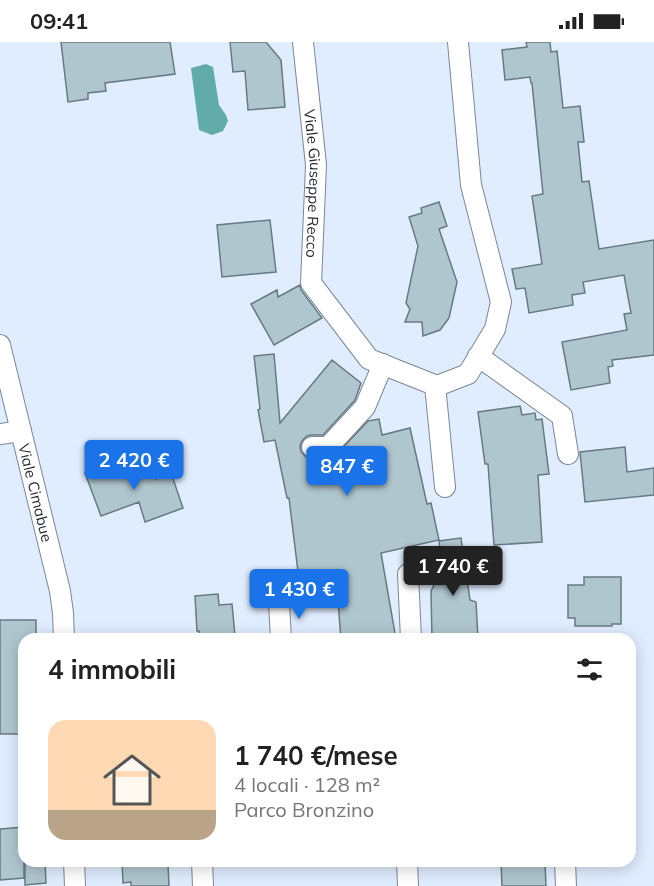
<!DOCTYPE html>
<html lang="it">
<head>
<meta charset="utf-8">
<style>
	body { margin:0; font-family:Mulish,sans-serif; background:#f6f6f6; color:#222; height:100vh; display:flex; flex-direction:column; font-size:22px; white-space:nowrap }
	* { box-sizing:border-box; margin:0 }
	p { font-size:20px; color:#767676 }
	.icon { flex:none; width:33px; height:33px; fill:none; stroke:currentColor; stroke-width:2; stroke-linecap:round; stroke-linejoin:round }
	.map { position:relative; flex:1; overflow:hidden }
	.side { position:absolute; left:18px; top:591px; width:618px; height:234px; display:flex; flex-direction:column; background:#fff; border-radius:18px; box-shadow:0 3px 15px #0003 }
	.side>* { flex:none }
	.price { position:absolute; translate:-50% -51px; padding:0 14px; border-radius:6px; background:#1a73e8; color:#fff; font-size:20px; line-height:39px; filter:drop-shadow(0 2px 3px #0008) }
	.price::after { content:''; position:absolute; left:50%; top:36px; width:18px; height:14px; margin-left:-9px; background:inherit; clip-path:polygon(0 0,100% 0,50% 100%) }
	.price.active { background:#222; color:#fff }
	ul { padding:0; list-style:none }
	li { display:flex; align-items:center; gap:18px; height:150px; padding:0 30px }
	li span { display:grid; place-items:center; flex:none; width:168px; height:120px; border-radius:18px; color:#555 }
	li>.icon { margin-inline-start:auto }
	span .icon { width:72px; height:72px; fill:#fffc; stroke-width:1 }
	li b { font-size:26px }
	h2 { display:flex; justify-content:space-between; align-items:center; height:72px; padding:0 30px; font-size:26px }
	.status { display:flex; justify-content:space-between; align-items:center; height:42px; padding:0 30px; background:#fff; direction:ltr }
	.status svg { height:16px; fill:currentColor }
	.map>svg:first-child { display:block }
</style>
</head>
<body>
<div class="status"><b>09:41</b><svg viewBox="0 0 49 12"><path d="M0 12V9h3v3zM5 12V6h3v6zM10 12V3h3v9zM15 12V0h3v12zM26 1h20v11H26zM47 4h2v5h-2z"/></svg></div>
<div class="map">
<svg width="654" height="844" viewBox="0 0 654 844">
	<rect width="100%" height="100%" fill="#e0edfe"/>
	<path fill="#62abab" d="M206,22L213,25L219,63L226,73L228,79L223,89L212,93L199,88L191,26Z"/>
	<path fill="#b0c6cf" stroke="#667a82" stroke-width="1.5" d="M61,0H170L175,32L105,41L106,49L88,51V57L68,60Z
		M230,0H266L281,18L285,65L248,68L245,29L233,30Z
		M526,0H550L551,10L557,9L563,66L580,64L584,100H578L582,140L589,139L599,207L654,198V313L612,318L613,324L608,325L610,341L571,348L562,300L627,288L624,272L631,271L624,233L583,240L585,251L572,253L573,263L529,271L525,246L516,247L512,227L542,222L532,154L543,152L532,41H531L530,35L505,38L502,8L527,5Z
		M439,160L447,184L439,187L457,240L449,276L440,288L423,294L422,280H405L410,267L406,261L418,204L409,175L422,171L421,166Z
		M270,178L276,230L222,235L217,183Z
		M300,243L301,248L322,276L274,303L251,262L277,248L278,255Z
		M274,312L280,381L332,318L361,341L355,358L323,393H311L307,394L302,399L300,404L301,410L307,416L312,417L333,416L368,379L379,377L382,393L410,386L427,462L431,461L439,498L381,511L396,597H341L336,534L299,538L289,456H287L275,398L264,400L258,368L260,367L254,314Z
		M520,364L522,373L535,371L536,378L542,377L549,432L538,433L542,500L494,503L488,422H485L478,370Z
		M625,405L627,430L654,426V453L585,460L580,410Z
		M117,420L121,431L150,420L156,437L171,431L183,466L145,480L139,460L101,474L85,431Z
		M461,496L470,558L476,560L478,597H432L431,549L442,527L439,499Z
		M584,535H621V582H612V584H575V576H568V543H584Z
		M218,552L219,563L232,562L235,594L199,597V589H197L195,554Z
		M0,578H36V597H24V692H0Z
		M24,785V836L0,838V787Z
		M25,819H45L46,841L25,843Z
		M122,819H157V823L168,822L169,844H131V840L123,841Z
		M545,820L546,844H502L501,821Z"/>
	<g fill="none" stroke-linecap="round" stroke-linejoin="round">
		<defs>
			<g id="street">
				<path id="s1" d="M303,0L316,123L311,241L369,317L437,344L468,332L495,287L501,260L471,143L458,0"/>
				<path id="s2" d="M0,303L60,549L63,571L64,597"/>
				<path d="M478,314L562,374L568,412"/>
				<path d="M435,343L445,445"/>
				<path d="M0,392L21,389"/>
				<path d="M312,405H328L365,365L383,322"/>
				<path d="M408,532L411,597"/>
				<path d="M279,561L281,597"/>
				<path d="M74,819L75,844"/>
				<path d="M202,819L203,844"/>
				<path d="M407,819L408,844"/>
				<path d="M565,819L566,844"/>
			</g>
		</defs>
		<use href="#street" stroke="#7b8796" stroke-width="22"/>
		<use href="#street" stroke="#fff" stroke-width="20"/>
	</g>
	<g text-anchor="middle" dominant-baseline="central" stroke-width="4.5" stroke-linejoin="round" paint-order="stroke">
		<g font-size="15" fill="#1f2329" stroke="#f6f9fc">
			<text stroke="none"><textPath href="#s1" startOffset="142">Viale Giuseppe Recco</textPath></text>
			<text stroke="none"><textPath href="#s2" startOffset="152">Viale Cimabue</textPath></text>
		</g>
	</g>
</svg>
<b class="price" style="left:134px;top:449px">2 420 €</b>
<b class="price" style="left:347px;top:455px">847 €</b>
<b class="price active" style="left:453px;top:555px">1 740 €</b>
<b class="price" style="left:299px;top:578px">1 430 €</b>
<section class="side">
<h2>4 immobili<svg class="icon" aria-label="filters" viewBox="0 0 24 24"><path d="M4 7h16M4 17h16"/><circle cx="9" cy="7" r="2"/><circle cx="15" cy="17" r="2"/></svg></h2>
<ul>
<li><span style="background:linear-gradient(#ffd9b3 75%,#b9a48a 0)"><svg class="icon" aria-label="home" viewBox="0 0 24 24"><path d="M3 11l9-7 9 7M6 9v11h12V9"/></svg></span><div><b>1 740 €/mese</b><p>4 locali · 128 m²</p><p>Parco Bronzino</p></div></li>
</ul>
</section>
</div>
</body>
</html>
